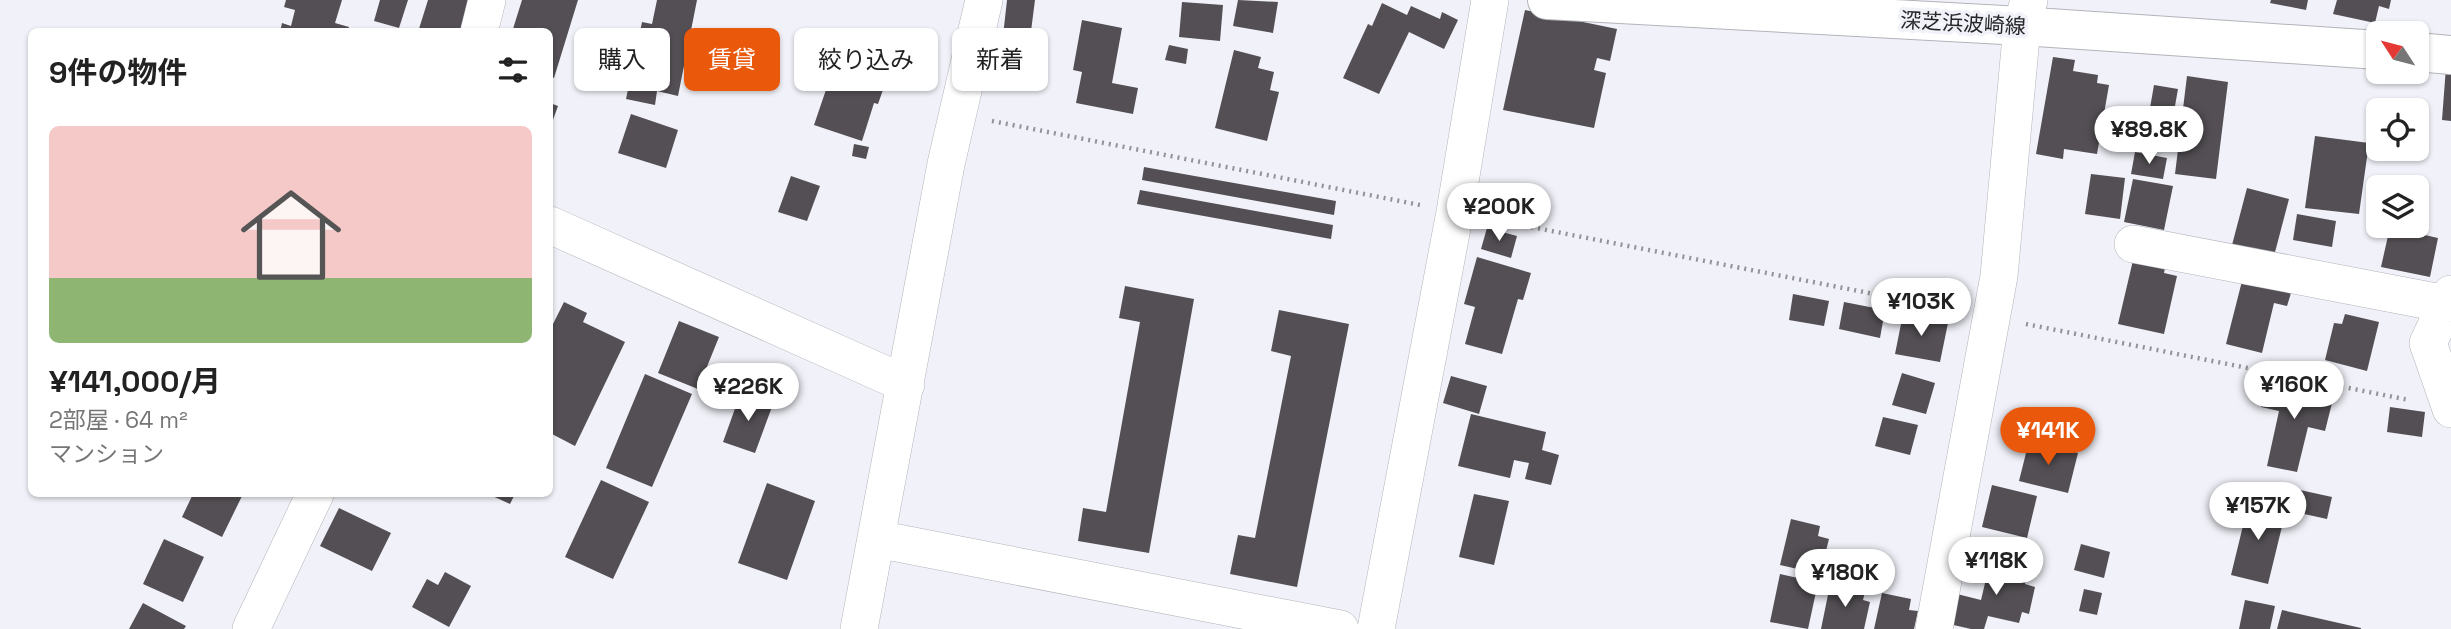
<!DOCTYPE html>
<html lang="ja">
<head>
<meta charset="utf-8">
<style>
	body { margin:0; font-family:"Space Grotesk","Noto Sans JP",sans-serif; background:#f2f2f2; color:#222; height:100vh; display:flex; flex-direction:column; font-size:26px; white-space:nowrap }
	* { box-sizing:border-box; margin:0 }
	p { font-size:23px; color:#767676 }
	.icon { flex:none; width:38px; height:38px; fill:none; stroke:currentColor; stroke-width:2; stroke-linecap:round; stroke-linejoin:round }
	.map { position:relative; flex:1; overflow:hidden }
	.drawer { position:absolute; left:28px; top:28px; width:525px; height:469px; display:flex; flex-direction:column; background:#fff; border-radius:10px; box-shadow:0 2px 5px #0004 }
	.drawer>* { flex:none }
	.banner { position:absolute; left:574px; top:28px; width:665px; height:63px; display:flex; gap:14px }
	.needle { width:46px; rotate:306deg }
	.fabs { position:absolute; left:2366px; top:21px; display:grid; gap:14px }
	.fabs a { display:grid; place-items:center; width:63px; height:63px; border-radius:10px; background:#fff; box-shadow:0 2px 5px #0004; font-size:35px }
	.price { position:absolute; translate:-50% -60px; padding:0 16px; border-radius:24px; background:#fff; color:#222; font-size:23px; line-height:46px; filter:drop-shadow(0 2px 4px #0008) }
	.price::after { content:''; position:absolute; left:50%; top:42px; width:21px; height:16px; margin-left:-10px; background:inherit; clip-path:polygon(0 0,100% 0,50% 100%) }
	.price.selected { background:#ea580c; color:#fff }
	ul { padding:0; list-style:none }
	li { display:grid; align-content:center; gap:14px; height:371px; padding:0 21px }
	li span { display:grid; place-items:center; height:217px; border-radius:10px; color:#555 }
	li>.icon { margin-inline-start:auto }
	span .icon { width:126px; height:126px; fill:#fffc; stroke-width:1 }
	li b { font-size:30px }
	h2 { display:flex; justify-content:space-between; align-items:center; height:84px; padding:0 21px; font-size:30px }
	.tag { padding:0 24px; border-radius:10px; background:#fff; box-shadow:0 2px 5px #0004; font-size:24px; line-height:63px }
	.tag.selected { background:#ea580c; color:#fff }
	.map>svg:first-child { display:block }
</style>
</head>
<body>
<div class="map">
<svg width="2451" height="629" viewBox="0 0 2451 629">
	<rect width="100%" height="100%" fill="#f1f2f9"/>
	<path fill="#534f54" d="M286,0H342L335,23L349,27L348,32H280L282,23L291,26L295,10L284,7Z
		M380,0H408L399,28L374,21Z
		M428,0H478L468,32H418Z
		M522,0H578L554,78L550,76V32H512Z
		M657,0H697L678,96L657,91L655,105L626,99L642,22L652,24Z
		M1007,0H1035L1030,39L1003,36Z
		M1238,0L1278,2L1273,33L1233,26Z
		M2271,0H2308L2306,10L2270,3Z
		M2337,0H2391L2389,9L2379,6L2375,23L2333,14Z
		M1182,2L1223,5L1220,41L1179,37Z
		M1382,3L1407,15L1411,6L1440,19L1442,12L1458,20L1444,49L1409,32L1379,94L1343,78L1368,24L1372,26Z
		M1525,10L1617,29L1610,61L1597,58L1594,70L1606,73L1594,128L1503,110Z
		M1082,20L1122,28L1112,83L1138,88L1133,114L1076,103L1082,72L1073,70Z
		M846,31L888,45L874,84L884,87L878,104L874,103L862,141L814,125Z
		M1169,45L1188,49L1186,64L1165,60Z
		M1234,50L1261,57L1258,68L1274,72L1270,90L1279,92L1267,141L1215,128Z
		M2053,57L2075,60L2073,71L2098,75L2097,83L2109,85L2097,154L2064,149L2063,159L2036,154Z
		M2446,67H2451V121L2442,120Z
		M2187,76L2228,82L2216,179L2175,174Z
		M2154,85L2178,89L2167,151L2143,148Z
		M550,103L558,106L550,128Z
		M631,114L678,130L666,168L618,153Z
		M2315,136L2369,143L2359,214L2305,208Z
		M854,144L869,147L866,159L852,156Z
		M2135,152L2167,158L2163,179L2131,174Z
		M1144,167L1336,201L1334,215L1142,180Z
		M2091,174L2125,178L2120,219L2085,214Z
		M791,176L820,186L807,221L778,212Z
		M2133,179L2173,186L2164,230L2124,222Z
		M2247,188L2289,199L2274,256L2232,245Z
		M1140,190L1333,225L1331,239L1137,204Z
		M2297,214L2336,221L2332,247L2293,240Z
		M2390,227L2438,238L2430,277L2381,267Z
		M1487,228L1517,236L1511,258L1481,249Z
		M2134,256L2166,263L2164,273L2177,276L2164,334L2118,324Z
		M1477,257L1531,273L1523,300L1518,299L1502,354L1465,344L1475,307L1464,304Z
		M2242,281L2282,284L2280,291L2291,293L2287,306L2274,303L2262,353L2226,344Z
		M1125,286L1194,299L1149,553L1078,541L1083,508L1106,512L1140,322L1119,318Z
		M1793,294L1829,301L1824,326L1789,320Z
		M564,302L587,313L583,322L625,342L575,446L550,433V330Z
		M1844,302L1885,310L1880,338L1839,329Z
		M1279,310L1349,324L1297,587L1230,574L1238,535L1255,538L1291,356L1271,351Z
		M1903,314L1948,323L1940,362L1895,354Z
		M2345,314L2379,322L2367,371L2325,360L2334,323L2342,324Z
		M679,321L719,337L698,389L658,373Z
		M1902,373L1935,383L1926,414L1892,405Z
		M645,374L692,394L652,487L606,468Z
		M1451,376L1487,386L1479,414L1443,403Z
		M2267,380L2334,395L2325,431L2308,427L2297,472L2267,466L2279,411L2261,407Z
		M741,392L773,404L755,453L723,442Z
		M2390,407L2425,412L2422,437L2387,432Z
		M1471,414L1546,432L1542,450L1559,455L1551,485L1525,479L1529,463L1514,460L1510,478L1458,466Z
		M1883,417L1918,425L1910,455L1875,446Z
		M2029,441L2078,453L2068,493L2019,481Z
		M601,480L649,502L613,579L565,557Z
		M767,483L815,501L787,580L738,563Z
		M1992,485L2037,496L2027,538L1982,527Z
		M2300,490L2332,497L2327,519L2295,512Z
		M193,494H243L222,537L182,517Z
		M488,494H515L510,504Z
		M1474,494L1509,501L1494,565L1459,557Z
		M2249,501L2286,510L2268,584L2231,575Z
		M339,508L391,533L372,571L320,546Z
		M1791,519L1820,526L1818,536L1829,539L1820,574L1780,565Z
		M164,539L204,557L183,602L143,584Z
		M2081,544L2110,552L2104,578L2074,570Z
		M1991,558L2029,567L2025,584L2035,587L2029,614L2022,612L2019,623L1988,616L1984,629H1971L1949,624L1957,594L1981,600Z
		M445,572L471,586L449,627L412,607L427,579L438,585Z
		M1780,574L1811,581L1809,591L1816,592L1808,629L1770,622Z
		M1830,585L1865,592L1863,600L1870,602L1864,629H1821Z
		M2084,589L2102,593L2097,615L2079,611Z
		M1882,593L1911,599L1909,610L1918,611L1914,629H1874Z
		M2245,600L2275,606L2270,629H2239Z
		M143,603L186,626L184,629H129Z
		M2282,610L2361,628V629H2277Z"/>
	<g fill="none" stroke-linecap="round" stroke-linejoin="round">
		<defs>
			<path id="street" d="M479,32L487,0
				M550,225L906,384
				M2133,244L2446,304
				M2451,294L2428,343L2451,409
				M877,539L1340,629
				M251,629L315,494
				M859,629L946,164L984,0
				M1376,629L1455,212L1490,0
				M1934,629L1999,276L2022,26L2029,0"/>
			<path id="secondary" d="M1547,0L2022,26L2378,50
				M2417,52L2451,55"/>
		</defs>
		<use href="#street" stroke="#b2b4ba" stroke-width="38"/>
		<use href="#secondary" stroke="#b2b4ba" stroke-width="40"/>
		<path stroke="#929398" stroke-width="4.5" stroke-dasharray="2 5" stroke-linecap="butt" d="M992,121L1420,205
			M1490,219L1956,310
			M2026,324L2409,400"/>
		<use href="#street" stroke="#fff" stroke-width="37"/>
		<use href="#secondary" stroke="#fff" stroke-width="38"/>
	</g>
	<g text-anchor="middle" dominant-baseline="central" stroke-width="7" stroke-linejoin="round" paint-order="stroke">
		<g font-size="21" fill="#262629" stroke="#f1f2f9">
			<text transform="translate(1963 23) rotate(3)">深芝浜波崎線</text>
		</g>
	</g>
</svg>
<div class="fabs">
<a><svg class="needle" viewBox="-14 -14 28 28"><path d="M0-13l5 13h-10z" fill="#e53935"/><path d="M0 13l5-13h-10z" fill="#767676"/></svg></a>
<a><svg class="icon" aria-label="locate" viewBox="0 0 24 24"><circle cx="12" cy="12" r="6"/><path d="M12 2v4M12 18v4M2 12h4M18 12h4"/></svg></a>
<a><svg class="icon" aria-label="layers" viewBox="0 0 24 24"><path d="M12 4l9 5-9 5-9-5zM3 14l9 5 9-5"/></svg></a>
</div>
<b class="price" style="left:2149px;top:166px">¥89.8K</b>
<b class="price" style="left:1499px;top:243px">¥200K</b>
<b class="price" style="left:1921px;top:338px">¥103K</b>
<b class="price" style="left:2294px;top:421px">¥160K</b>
<b class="price" style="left:748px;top:423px">¥226K</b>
<b class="price selected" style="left:2048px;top:467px">¥141K</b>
<b class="price" style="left:2258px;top:542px">¥157K</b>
<b class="price" style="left:1996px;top:597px">¥118K</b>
<b class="price" style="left:1845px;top:609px">¥180K</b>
<div class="banner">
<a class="tag">購入</a>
<a class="tag selected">賃貸</a>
<a class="tag">絞り込み</a>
<a class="tag">新着</a>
</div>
<section class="drawer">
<h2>9件の物件<svg class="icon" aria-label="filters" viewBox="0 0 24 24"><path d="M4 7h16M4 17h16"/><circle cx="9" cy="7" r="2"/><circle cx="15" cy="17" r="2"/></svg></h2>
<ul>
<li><span style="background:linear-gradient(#f6c9c9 70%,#8fb573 0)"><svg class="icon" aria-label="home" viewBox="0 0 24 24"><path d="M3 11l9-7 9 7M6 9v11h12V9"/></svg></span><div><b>¥141,000/月</b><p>2部屋 · 64 m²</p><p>マンション</p></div></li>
</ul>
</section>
</div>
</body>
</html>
